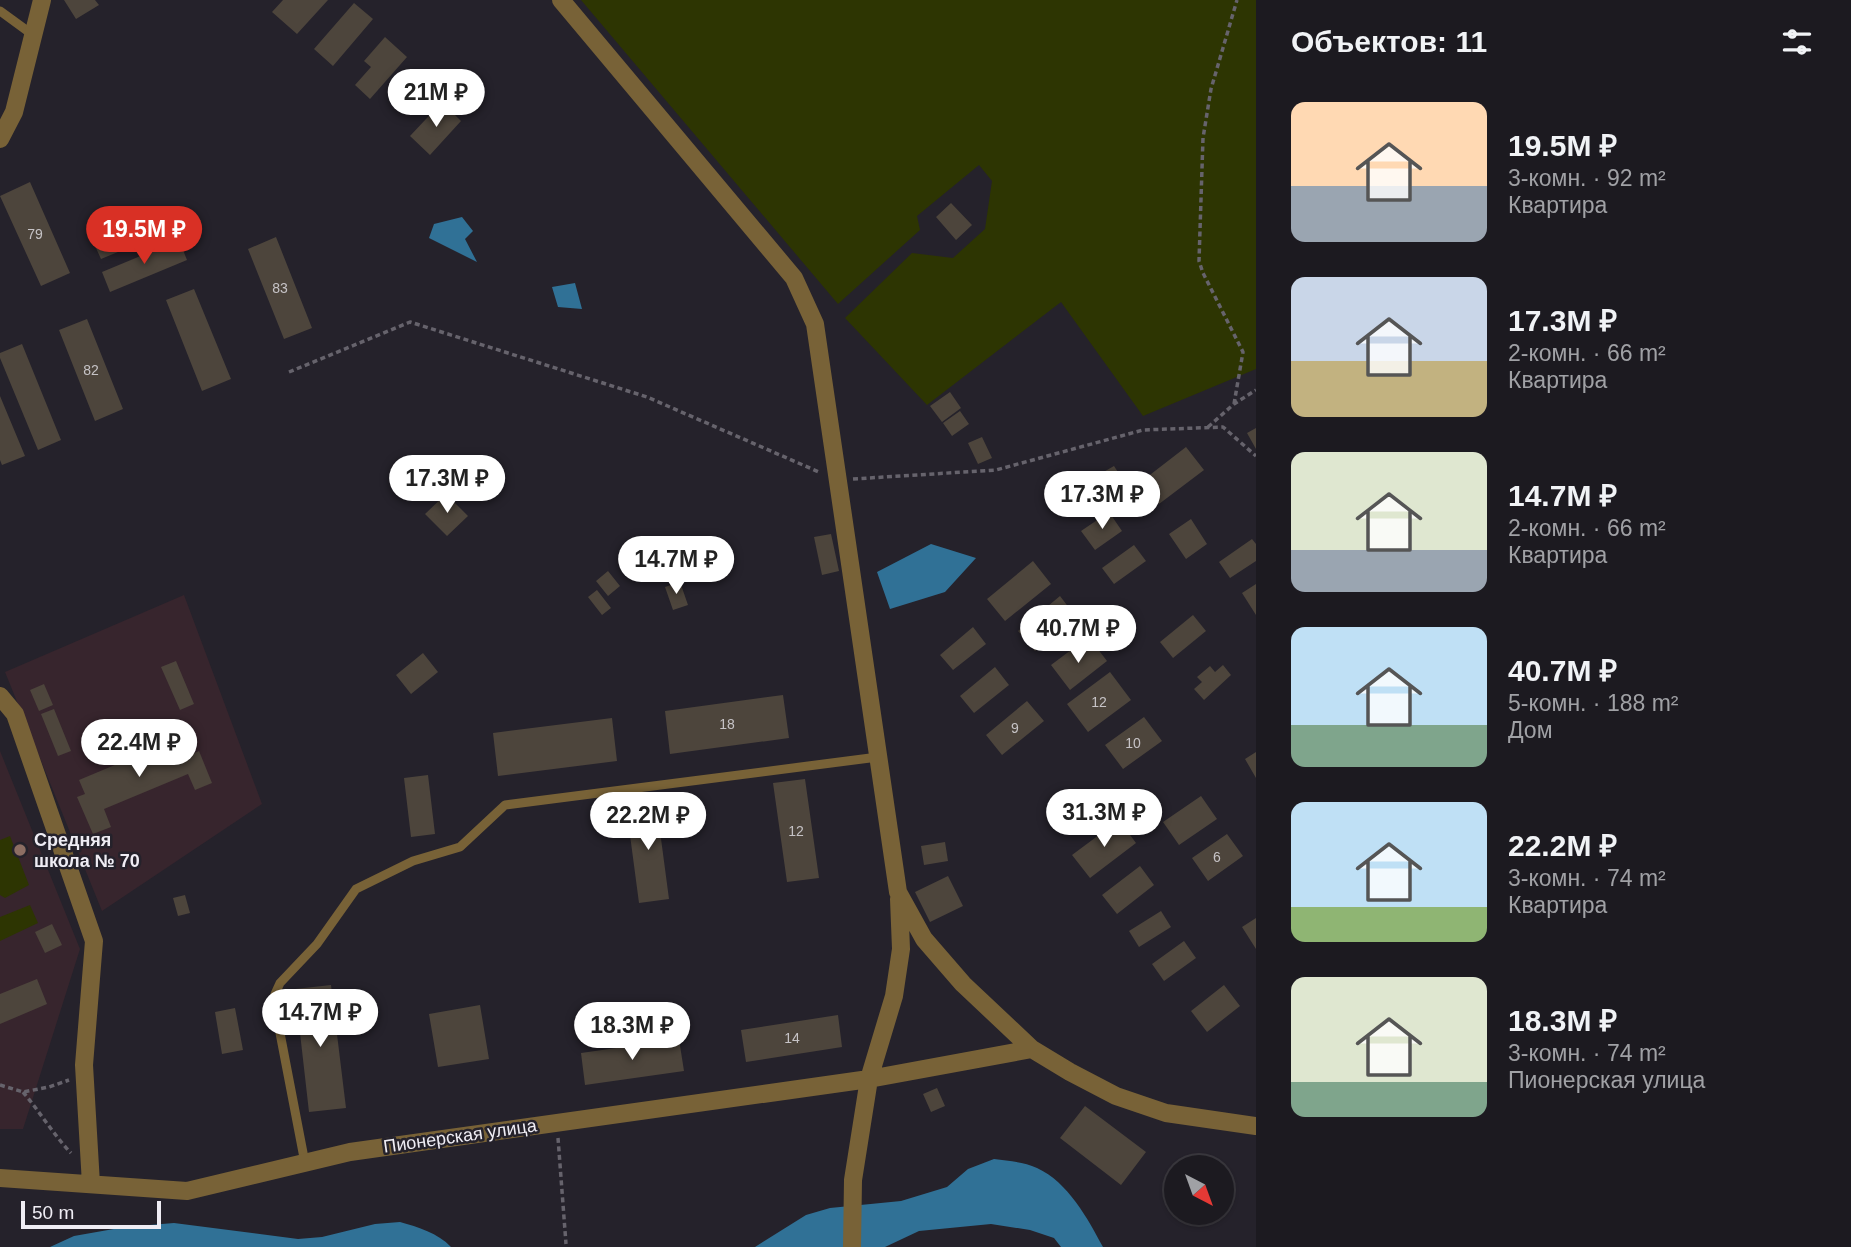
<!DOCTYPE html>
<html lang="ru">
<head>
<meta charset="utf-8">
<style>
	body { margin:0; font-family:Arial,sans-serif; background:#252329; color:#f1f3f6; height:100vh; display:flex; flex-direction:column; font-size:26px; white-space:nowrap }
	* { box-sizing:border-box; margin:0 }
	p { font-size:23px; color:#a0a1a5 }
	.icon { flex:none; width:38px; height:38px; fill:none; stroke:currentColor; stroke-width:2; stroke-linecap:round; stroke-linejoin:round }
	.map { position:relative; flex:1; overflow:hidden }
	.details { display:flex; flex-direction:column; background:#1c1a20; width:595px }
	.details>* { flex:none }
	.needle { width:46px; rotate:139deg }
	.tools { position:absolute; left:1164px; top:1155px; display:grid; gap:14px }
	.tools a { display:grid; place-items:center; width:70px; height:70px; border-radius:50%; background:#1c1a20; box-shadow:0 2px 5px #0004,0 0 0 2px #3a383e; font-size:35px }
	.scale { position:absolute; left:21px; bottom:18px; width:140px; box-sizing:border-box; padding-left:7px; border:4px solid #efedf4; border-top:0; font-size:19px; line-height:24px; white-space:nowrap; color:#efedf4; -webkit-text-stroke:5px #25222b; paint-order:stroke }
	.price { position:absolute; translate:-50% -60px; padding:0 16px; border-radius:24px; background:#fff; color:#222; font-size:23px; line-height:46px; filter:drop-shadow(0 2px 4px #0008) }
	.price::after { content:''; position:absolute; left:50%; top:42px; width:21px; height:16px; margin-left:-10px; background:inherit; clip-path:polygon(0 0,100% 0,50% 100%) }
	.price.current { background:#d93025; color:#fff }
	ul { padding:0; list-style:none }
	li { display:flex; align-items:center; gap:21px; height:175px; padding:0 35px }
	li span { display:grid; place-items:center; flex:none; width:196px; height:140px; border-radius:14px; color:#555 }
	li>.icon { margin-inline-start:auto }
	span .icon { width:84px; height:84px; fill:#fffc; stroke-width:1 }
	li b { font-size:30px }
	h2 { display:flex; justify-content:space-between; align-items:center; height:84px; padding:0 35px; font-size:30px }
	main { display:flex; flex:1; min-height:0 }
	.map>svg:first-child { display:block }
</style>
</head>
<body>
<main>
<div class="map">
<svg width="1256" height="1247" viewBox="0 0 1256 1247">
	<rect width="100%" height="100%" fill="#25222b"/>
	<path fill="#37252d" d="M184,595L262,804L102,911L5,672Z
		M0,751L80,949L23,1129H0Z"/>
	<path fill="#2d3502" d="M581,0H1256V369L1143,416L1061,302L927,405L845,318L912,253L953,258L985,229L992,181L979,165L917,216L920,230L838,304Z
		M10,836L29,885L5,898L0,895V840Z
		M30,905L38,923L0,941V917Z"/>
	<path fill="#307196" d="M462,217L473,231L465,239L477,262L429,238L434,224Z
		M575,283L582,309L558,307L552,287Z
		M931,544L976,558L945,592L890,609L877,572Z
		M994,1159C1009,1161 1024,1162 1037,1168C1068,1182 1088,1219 1103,1247H1061L1054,1238L1030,1230L991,1224L919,1231L885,1247H755L806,1215L830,1208L901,1201L947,1187L968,1169Z
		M400,1222C418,1227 438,1233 451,1247H50L74,1236L125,1227L174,1223L298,1239L322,1237L375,1224Z"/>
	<path fill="#4d453c" d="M64,0H95L99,5L76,19Z
		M283,0H328L297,34L272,12Z
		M354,3L373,19L333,66L314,49Z
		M385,37L407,57L370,99L355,85L371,67L364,61Z
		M442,102L461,121L430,155L410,136Z
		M30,182L70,273L41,286L0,196Z
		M951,203L972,225L956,240L936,217Z
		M168,208L176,228L101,259L92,239Z
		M276,237L312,328L284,339L248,249Z
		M179,240L187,260L110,292L102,272Z
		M194,289L231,379L202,391L166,300Z
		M87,319L123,409L95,421L59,330Z
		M22,344L61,440L38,450L0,358V353Z
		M950,392L961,408L942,422L930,406Z
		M0,396L25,456L2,465L0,460Z
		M960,411L969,424L952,436L943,423Z
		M1256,428V449L1247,433Z
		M982,437L992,458L978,464L968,443Z
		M1186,447L1204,470L1159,504L1142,481Z
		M1114,466L1129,489L1115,498L1100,474Z
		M1083,474L1094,491L1059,515L1047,498Z
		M446,494L468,516L447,536L425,514Z
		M1109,512L1122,531L1095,550L1081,531Z
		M1191,519L1207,544L1186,559L1169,534Z
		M831,534L839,571L822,575L814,537Z
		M1252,539L1256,544V561L1230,578L1219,562Z
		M1134,545L1146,561L1114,584L1102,568Z
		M1033,561L1051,584L1005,621L987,599Z
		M608,571L620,586L608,596L596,581Z
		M680,582L688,605L673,610L665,587Z
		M1256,584V615L1242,593Z
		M597,590L611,608L602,615L588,597Z
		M1060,596L1076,617L1035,651L1018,631Z
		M1193,615L1206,631L1173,658L1160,642Z
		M973,627L986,644L953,670L940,655Z
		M1094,644L1107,661L1070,690L1051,665L1075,647L1081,654Z
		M423,653L438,672L411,694L396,675Z
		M176,661L194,704L180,710L161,667Z
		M1223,665L1231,675L1204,700L1194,689L1202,682L1197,677L1210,666L1215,672Z
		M995,667L1009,685L974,713L960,696Z
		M1110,672L1131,700L1088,732L1067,704Z
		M44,684L53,705L39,711L30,690Z
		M783,695L789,738L670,754L665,711Z
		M1027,701L1044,721L1002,755L986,735Z
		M54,709L71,751L58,756L41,714Z
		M1144,717L1162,741L1123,769L1105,745Z
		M612,718L617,761L498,776L493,733Z
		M184,736L192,754L199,751L212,783L195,790L188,774L104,809L111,827L93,834L77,797L85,794L79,780Z
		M1256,752V778L1245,759Z
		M428,775L435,834L411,837L404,778Z
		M805,779L819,878L787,882L773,783Z
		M1085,790L1091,800L1072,812L1065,803Z
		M1201,796L1217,819L1179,845L1163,822Z
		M656,801L669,899L639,903L626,805Z
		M1119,820L1136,843L1090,878L1072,855Z
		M1227,834L1243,856L1208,881L1192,858Z
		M945,842L948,861L924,865L921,846Z
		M1140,866L1154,885L1117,914L1102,895Z
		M948,876L963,906L930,922L915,892Z
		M185,895L190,913L178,916L173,898Z
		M1161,911L1171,927L1139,947L1129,931Z
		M1256,918V949L1242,927Z
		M52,924L62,945L45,953L35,932Z
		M1184,941L1196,958L1164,981L1152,964Z
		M37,979L47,1004L0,1024V994Z
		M331,985L346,1108L309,1112L295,989Z
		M1224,985L1240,1006L1207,1032L1191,1011Z
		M480,1005L489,1059L438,1067L429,1014Z
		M235,1008L243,1050L222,1054L215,1012Z
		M838,1015L842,1047L746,1062L741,1030Z
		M679,1039L684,1071L585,1085L581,1053Z
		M937,1088L945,1106L931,1112L923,1094Z
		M1085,1106L1146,1152L1121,1185L1060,1138Z"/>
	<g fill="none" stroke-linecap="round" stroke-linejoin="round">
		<path stroke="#66636c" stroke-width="3.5" stroke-dasharray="5 3.5" stroke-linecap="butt" d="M289,372L410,322L647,397L819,472
			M1234,404L1243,352L1203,273L1199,261L1203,138L1211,89L1237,0
			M1208,427L1234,404L1256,390
			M853,479L996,470L1143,430L1223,427L1256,456
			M0,1085L23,1092L49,1087L69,1080
			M23,1092C40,1112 53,1134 71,1153
			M558,1138L566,1244"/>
		<path stroke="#786237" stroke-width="9" d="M0,11L33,35
			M305,1163L275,1007V994L280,983L317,944L356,889L413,861L460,847L505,805L878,757"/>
		<path stroke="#786237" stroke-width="18" d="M561,0L794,278L815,324L898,892L924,939L963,984L1032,1049L1070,1072L1116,1096L1166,1113L1256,1126
			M0,139L14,112L42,0
			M0,696L15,714L94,941L84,1065L91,1184
			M0,1178L187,1191L350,1152L869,1079L1032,1049
			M852,1247L853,1180L869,1079L894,996L901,949L899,899"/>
	</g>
	<circle fill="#8d6e63" stroke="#25222b" stroke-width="2.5" cx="20" cy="850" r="7"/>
	<g text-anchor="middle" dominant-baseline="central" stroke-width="5" stroke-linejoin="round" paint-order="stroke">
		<g font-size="14" fill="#c6c3c6">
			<text x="35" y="234">79</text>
			<text x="280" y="288">83</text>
			<text x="91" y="370">82</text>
			<text x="1099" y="702">12</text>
			<text x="727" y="724">18</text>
			<text x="1015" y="728">9</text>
			<text x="1133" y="743">10</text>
			<text x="796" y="831">12</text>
			<text x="1217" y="857">6</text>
			<text x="792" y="1038">14</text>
		</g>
		<g font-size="18" font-weight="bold" fill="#efedf4" stroke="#25222b" text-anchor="start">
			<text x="34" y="840">Средняя<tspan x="34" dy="21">школа № 70</tspan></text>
		</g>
		<g font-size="18" fill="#efedf4" stroke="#25222b">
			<text transform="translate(460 1136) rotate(-8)">Пионерская улица</text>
		</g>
	</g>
</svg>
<div class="tools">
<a><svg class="needle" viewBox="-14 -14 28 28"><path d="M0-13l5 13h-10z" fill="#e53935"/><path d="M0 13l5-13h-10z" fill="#a0a1a5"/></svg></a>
</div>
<div class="scale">50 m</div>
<b class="price" style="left:436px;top:129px">21M ₽</b>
<b class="price current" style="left:144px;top:266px">19.5M ₽</b>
<b class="price" style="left:447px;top:515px">17.3M ₽</b>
<b class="price" style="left:1102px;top:531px">17.3M ₽</b>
<b class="price" style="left:676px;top:596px">14.7M ₽</b>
<b class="price" style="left:1078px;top:665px">40.7M ₽</b>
<b class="price" style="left:139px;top:779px">22.4M ₽</b>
<b class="price" style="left:1104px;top:849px">31.3M ₽</b>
<b class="price" style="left:648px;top:852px">22.2M ₽</b>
<b class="price" style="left:320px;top:1049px">14.7M ₽</b>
<b class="price" style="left:632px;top:1062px">18.3M ₽</b>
</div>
<section class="details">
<h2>Объектов: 11<svg class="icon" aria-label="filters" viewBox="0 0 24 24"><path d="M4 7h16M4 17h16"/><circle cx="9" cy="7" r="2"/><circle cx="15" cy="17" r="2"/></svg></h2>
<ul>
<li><span style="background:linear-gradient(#ffd9b3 60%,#9aa5b1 0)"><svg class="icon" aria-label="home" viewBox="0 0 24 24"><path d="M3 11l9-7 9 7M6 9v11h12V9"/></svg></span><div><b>19.5M ₽</b><p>3-комн. · 92 m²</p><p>Квартира</p></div></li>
<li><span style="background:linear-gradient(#c9d6e8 60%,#c2b280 0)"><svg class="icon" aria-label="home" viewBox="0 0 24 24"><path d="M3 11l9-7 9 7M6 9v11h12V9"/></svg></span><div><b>17.3M ₽</b><p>2-комн. · 66 m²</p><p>Квартира</p></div></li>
<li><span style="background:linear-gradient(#dfe7d0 70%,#9aa5b1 0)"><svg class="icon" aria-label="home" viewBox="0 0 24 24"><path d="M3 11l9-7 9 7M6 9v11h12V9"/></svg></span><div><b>14.7M ₽</b><p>2-комн. · 66 m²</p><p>Квартира</p></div></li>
<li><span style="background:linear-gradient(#bfe0f5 70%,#7fa58c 0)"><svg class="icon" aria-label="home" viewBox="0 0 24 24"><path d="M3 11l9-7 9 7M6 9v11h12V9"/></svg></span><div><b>40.7M ₽</b><p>5-комн. · 188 m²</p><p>Дом</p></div></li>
<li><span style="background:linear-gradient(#bfe0f5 75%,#8fb573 0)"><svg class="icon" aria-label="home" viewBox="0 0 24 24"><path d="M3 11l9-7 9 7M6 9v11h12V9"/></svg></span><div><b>22.2M ₽</b><p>3-комн. · 74 m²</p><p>Квартира</p></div></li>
<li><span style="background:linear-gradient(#dfe7d0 75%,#7fa58c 0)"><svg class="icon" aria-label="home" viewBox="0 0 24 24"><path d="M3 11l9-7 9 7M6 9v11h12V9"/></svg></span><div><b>18.3M ₽</b><p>3-комн. · 74 m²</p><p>Пионерская улица</p></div></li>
</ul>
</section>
</main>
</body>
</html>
